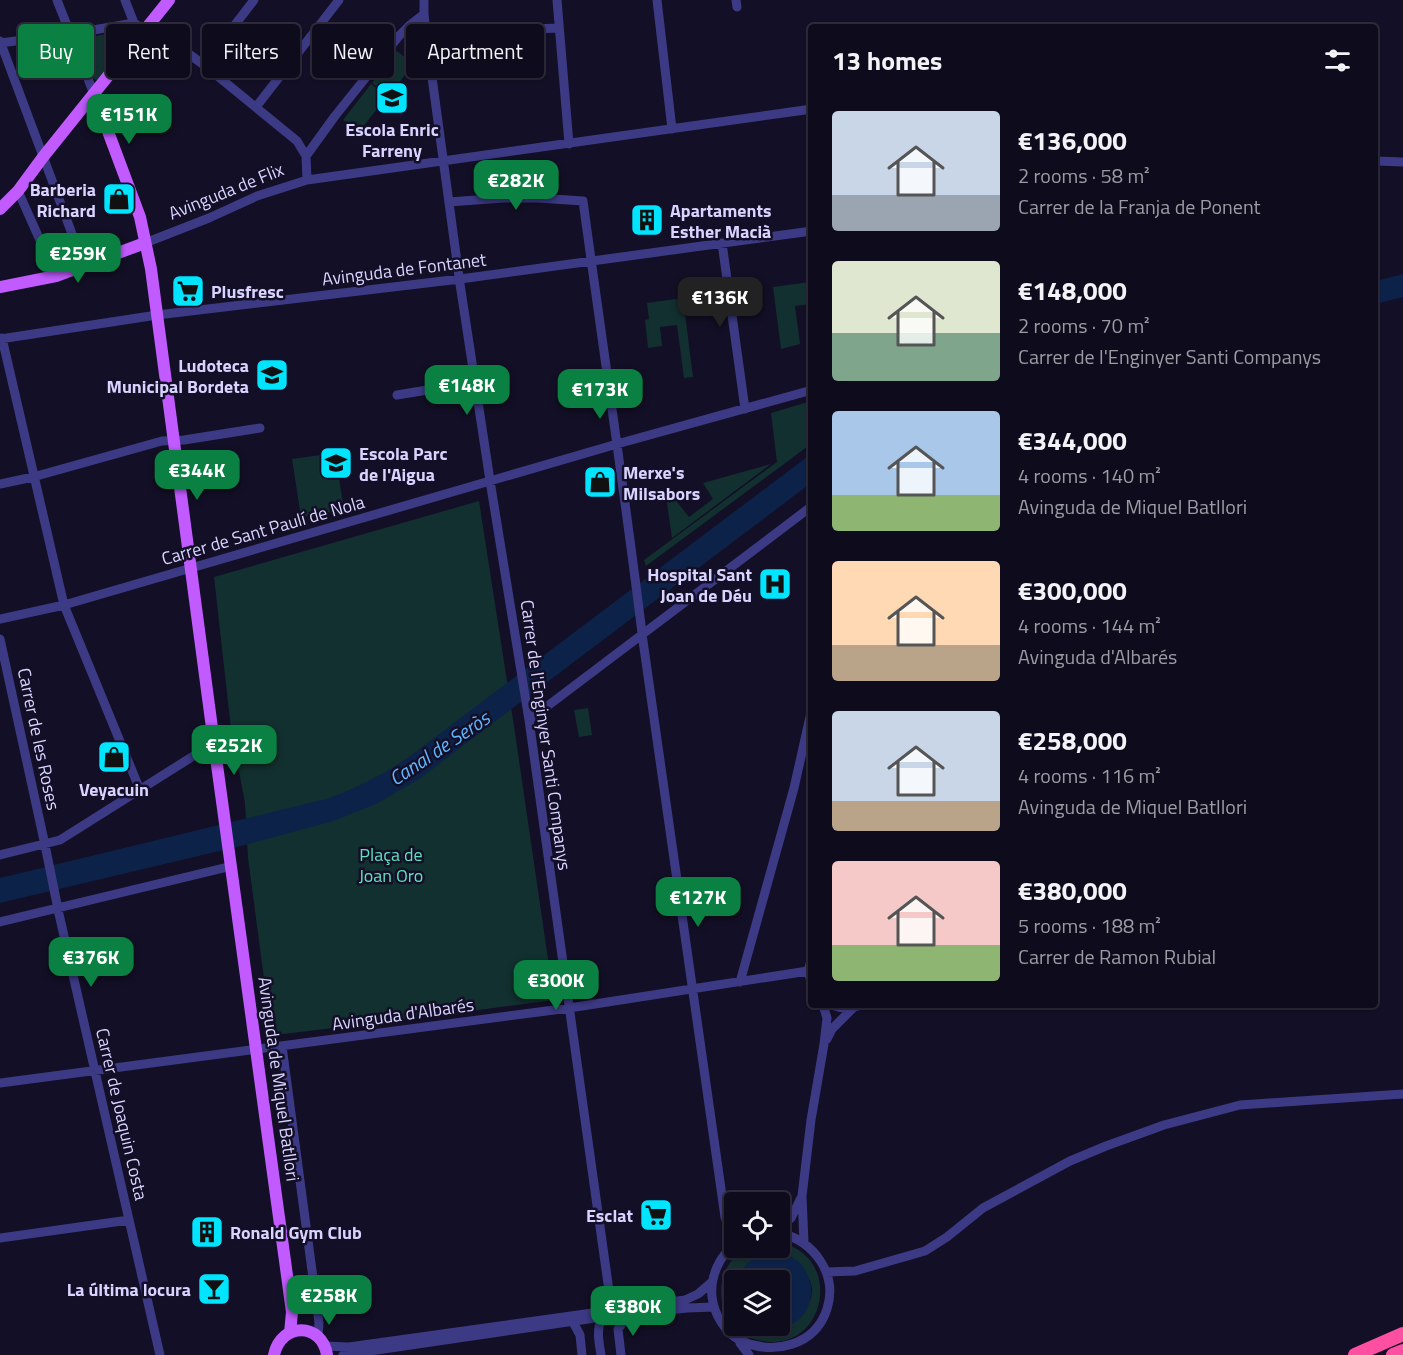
<!DOCTYPE html>
<html lang="en">
<head>
<meta charset="utf-8">
<style>
	body { margin:0; font-family:"Titillium Web",sans-serif; background:#1c1929; color:#f1f3f6; height:100vh; display:flex; flex-direction:column; font-size:22px; white-space:nowrap }
	* { box-sizing:border-box; margin:0 }
	p { font-size:20px; color:#9b9ba3 }
	.icon { flex:none; width:33px; height:33px; fill:none; stroke:currentColor; stroke-width:2; stroke-linecap:round; stroke-linejoin:round }
	.map { position:relative; flex:1; overflow:hidden }
	.side { position:absolute; left:808px; top:24px; width:570px; height:984px; display:flex; flex-direction:column; background:#0e0b1c; border-radius:6px; box-shadow:0 2px 4px #0004,0 0 0 2px #2e2b3b }
	.side>* { flex:none }
	.guide { position:absolute; left:18px; top:24px; width:570px; height:54px; display:flex; gap:12px }
	.tools { position:absolute; left:724px; top:1192px; display:grid; gap:12px }
	.tools a { display:grid; place-items:center; width:66px; height:66px; border-radius:6px; background:#0e0b1c; box-shadow:0 2px 4px #0004,0 0 0 2px #2e2b3b; font-size:30px }
	.price { position:absolute; translate:-50% -51px; padding:0 14px; border-radius:12px; background:#0b8043; color:#fff; font-size:20px; line-height:39px; filter:drop-shadow(0 2px 3px #0008) }
	.price::after { content:''; position:absolute; left:50%; top:36px; width:18px; height:14px; margin-left:-9px; background:inherit; clip-path:polygon(0 0,100% 0,50% 100%) }
	.price.on { background:#222; color:#fff }
	ul { padding:0; list-style:none }
	li { display:flex; align-items:center; gap:18px; height:150px; padding:0 24px }
	li span { display:grid; place-items:center; flex:none; width:168px; height:120px; border-radius:6px; color:#555 }
	li>.icon { margin-inline-start:auto }
	span .icon { width:72px; height:72px; fill:#fffc; stroke-width:1 }
	li b { font-size:26px }
	h2 { display:flex; justify-content:space-between; align-items:center; height:72px; padding:0 24px; font-size:26px }
	.chip { padding:0 21px; border-radius:6px; background:#0e0b1c; box-shadow:0 2px 4px #0004,0 0 0 2px #2e2b3b; font-size:21px; line-height:54px }
	.chip.on { background:#0b8043; color:#fff }
	.map>svg:first-child { display:block }
</style>
</head>
<body>
<div class="map">
<svg width="1403" height="1355" viewBox="0 0 1403 1355">
	<rect width="100%" height="100%" fill="#130f26"/>
	<path fill="#12302f" fill-rule="evenodd" d="M126,29L133,31L134,36L98,80L94,79L80,40Z
		M397,51L413,64L389,96L372,83Z
		M371,84L387,96L359,132L343,120Z
		M810,282L811,304L795,306L800,344L781,349L773,287Z
		M683,298L693,377L684,378L677,325L660,327L662,346L648,348L645,320L649,319L647,303Z
		M811,401V444L646,566L644,560L777,462L771,413Z
		M335,453L344,510L301,517L292,459Z
		M771,464L672,538L665,489H667L689,517L713,499L703,483Z
		M479,501L514,726L554,1000L434,1016L275,1035L271,1031L248,858L245,803L231,729L214,577Z
		M588,708L592,735L579,737L574,710Z
		M780,1243C844,1255 827,1353 762,1341C724,1335 708,1288 733,1259C737,1254 742,1249 748,1248C757,1246 770,1248 780,1248ZM810,1280L812,1289L811,1299L779,1328H775L774,1326H735V1281Z"/>
	<path fill="#0c2248" d="M1403,274V297L1376,304V281Z
		M811,454V483L419,779L376,804L333,821L245,845L0,903V878L326,799C358,788 387,773 414,753Z
		M769,1252C823,1250 825,1327 775,1328L774,1326H780V1281H743L739,1275C747,1262 755,1256 769,1252Z"/>
	<g fill="none" stroke-linecap="round" stroke-linejoin="round">
		<path stroke="#3d3a85" stroke-width="9" d="M57,0L94,94
			M125,0L134,23
			M424,0V14L426,33L460,284L491,487L529,720L610,1298L608,1303L600,1311
			M557,0L569,144
			M657,0L672,129
			M736,0L737,7
			M149,25L204,65L297,141L306,156L307,180
			M426,33L559,28
			M0,41L84,266
			M0,43L70,34L134,23L145,30
			M204,65L254,0
			M256,107L339,0
			M306,156L335,116L399,36L410,25L424,14
			M1376,161L1403,162
			M18,191L56,276
			M449,202L503,198H538L583,201C603,348 625,494 643,641L725,1217L730,1231L735,1235
			M145,243L209,218L257,196L307,180L812,109
			M722,243L745,409
			M2,338L64,605L140,790
			M0,339L157,315L460,279L812,231
			M397,395L476,382
			M0,484L33,477L162,441L184,440L260,428
			M0,619L64,605L617,444L812,390
			M0,639L45,845L59,914L160,1355
			M529,720L812,506
			M0,855L60,840L214,743
			M0,922L232,866
			M812,957L808,971L812,985
			M740,982L794,788L812,708
			M832,1005C842,1009 851,1009 861,1005
			M827,1039L832,1029L853,1008
			M282,1046L319,1323L318,1336
			M0,1083L569,1008L808,971
			M780,1228L791,1218L801,1198
			M0,1238L129,1220
			M804,1243L802,1196L811,1120L824,1044L827,1018L823,1005
			M735,1245C719,1255 710,1278 712,1297C714,1314 725,1333 741,1341C774,1355 815,1346 827,1309C838,1274 814,1241 780,1233
			M826,1272L855,1271L925,1251L947,1237L983,1208L1070,1161L1106,1146L1164,1125L1240,1105L1403,1094
			M573,1322L580,1335L582,1355
			M740,1343L749,1355
			M325,1346L349,1347L685,1300L698,1294L712,1282
			M343,1355L595,1318L687,1308L714,1307
			M601,1355C599,1342 596,1330 602,1318
			M621,1355L618,1329L630,1314"/>
		<path stroke="#c25bff" stroke-width="12" d="M94,94L140,217L151,269L214,743L292,1312L290,1333
			M0,209L18,191L43,157L169,0
			M0,287L56,276L145,243
			M274,1355C281,1322 322,1322 327,1355"/>
		<path stroke="#ff4fa3" stroke-width="14" d="M1355,1355L1403,1334
			M1393,1355L1403,1351"/>
	</g>
	<defs>
		<symbol id="school-square" viewBox="-11 -11 22 22"><rect x="-9" y="-9" width="18" height="18" rx="4" fill="#00e5ff" stroke="#130f26"/><path d="M0-5L7-2L0 1L-7-2ZM-4 1L0 2.5L4 1V4Q0 6-4 4Z" fill="#111"/></symbol>
		<symbol id="shop-square" viewBox="-11 -11 22 22"><rect x="-9" y="-9" width="18" height="18" rx="4" fill="#00e5ff" stroke="#130f26"/><path d="M-5-2.5h2.3a2.7 3.5 0 0 1 5.4 0H5L5.5 6h-11ZM-1.5-2.5h3a1.5 2.3 0 0 0-3 0Z" fill="#111"/></symbol>
		<symbol id="building-square" viewBox="-11 -11 22 22"><rect x="-9" y="-9" width="18" height="18" rx="4" fill="#00e5ff" stroke="#130f26"/><path d="M-4-6H4V6H1V3H-1V6H-4ZM-2.5-4.3h1.7v1.8h-1.7ZM.8-4.3h1.7v1.8H.8ZM-2.5-1h1.7V.8h-1.7ZM.8-1h1.7V.8H.8Z" fill="#111"/></symbol>
		<symbol id="supermarket-square" viewBox="-11 -11 22 22"><rect x="-9" y="-9" width="18" height="18" rx="4" fill="#00e5ff" stroke="#130f26"/><path d="M-6-5.5h2.5l.6 2H6L4.5 2H-2.5L-4.4-4H-6ZM-1.5 3.2a1.3 1.3 0 1 0 .1 0ZM3 3.2a1.3 1.3 0 1 0 .1 0Z" fill="#111"/></symbol>
		<symbol id="hospital-square" viewBox="-11 -11 22 22"><rect x="-9" y="-9" width="18" height="18" rx="4" fill="#00e5ff" stroke="#130f26"/><path d="M-5-5h3v3.5h4V-5h3V5h-3V1.5h-4V5h-3Z" fill="#111"/></symbol>
		<symbol id="bar-square" viewBox="-11 -11 22 22"><rect x="-9" y="-9" width="18" height="18" rx="4" fill="#00e5ff" stroke="#130f26"/><path d="M-6-5H6L.8 .8V4.5H3.5V6h-7V4.5H-.8V.8Z" fill="#111"/></symbol>
	</defs>
	<g fill-rule="evenodd">
		<use href="#school-square" x="373" y="79" width="38" height="38"/>
		<use href="#shop-square" x="100" y="180" width="38" height="38"/>
		<use href="#building-square" x="628" y="201" width="38" height="38"/>
		<use href="#supermarket-square" x="169" y="272" width="38" height="38"/>
		<use href="#school-square" x="253" y="356" width="38" height="38"/>
		<use href="#school-square" x="317" y="444" width="38" height="38"/>
		<use href="#shop-square" x="581" y="463" width="38" height="38"/>
		<use href="#hospital-square" x="756" y="565" width="38" height="38"/>
		<use href="#shop-square" x="95" y="738" width="38" height="38"/>
		<use href="#supermarket-square" x="637" y="1196" width="38" height="38"/>
		<use href="#building-square" x="188" y="1213" width="38" height="38"/>
		<use href="#bar-square" x="195" y="1270" width="38" height="38"/>
	</g>
	<g text-anchor="middle" dominant-baseline="central" stroke-width="5" stroke-linejoin="round" paint-order="stroke">
		<g font-size="18" font-weight="bold" fill="#d9d4ff" stroke="#130f26" text-anchor="end">
			<text x="392" y="129" text-anchor="middle">Escola Enric<tspan x="392" dy="21">Farreny</tspan></text>
			<text x="96" y="189">Barberia<tspan x="96" dy="21">Richard</tspan></text>
			<text x="670" y="210" text-anchor="start">Apartaments<tspan x="670" dy="21">Esther Macià</tspan></text>
			<text x="211" y="291" text-anchor="start">Plusfresc</text>
			<text x="249" y="365">Ludoteca<tspan x="249" dy="21">Municipal Bordeta</tspan></text>
			<text x="359" y="453" text-anchor="start">Escola Parc<tspan x="359" dy="21">de l'Aigua</tspan></text>
			<text x="623" y="472" text-anchor="start">Merxe's<tspan x="623" dy="21">Milsabors</tspan></text>
			<text x="752" y="574">Hospital Sant<tspan x="752" dy="21">Joan de Déu</tspan></text>
			<text x="114" y="789" text-anchor="middle">Veyacuin</text>
			<text x="633" y="1215">Esclat</text>
			<text x="230" y="1232" text-anchor="start">Ronald Gym Club</text>
			<text x="191" y="1289">La última locura</text>
		</g>
		<g font-size="18" fill="#d9d4ff" stroke="#130f26">
			<text transform="translate(226 191) rotate(-22)">Avinguda de Flix</text>
			<text transform="translate(404 269) rotate(-7)">Avinguda de Fontanet</text>
			<text transform="translate(263 530) rotate(-16)">Carrer de Sant Paulí de Nola</text>
			<text transform="translate(546 735) rotate(82)">Carrer de l'Enginyer Santi Companys</text>
			<text transform="translate(39 739) rotate(78)">Carrer de les Roses</text>
			<text transform="translate(403 1014) rotate(-8)">Avinguda d'Albarés</text>
			<text transform="translate(279 1079) rotate(82)">Avinguda de Miquel Batllori</text>
			<text transform="translate(122 1114) rotate(77)">Carrer de Joaquin Costa</text>
		</g>
		<g font-size="18" fill="#5fe0c0" stroke="#130f26">
			<text x="391" y="854">Plaça de<tspan x="391" dy="21">Joan Oro</tspan></text>
		</g>
		<g font-size="20" font-style="italic" fill="#62b6ff" stroke="#130f26">
			<text transform="translate(439 748) rotate(-34)">Canal de Seròs</text>
		</g>
	</g>
</svg>
<div class="tools">
<a><svg class="icon" aria-label="locate" viewBox="0 0 24 24"><circle cx="12" cy="12" r="6"/><path d="M12 2v4M12 18v4M2 12h4M18 12h4"/></svg></a>
<a><svg class="icon" aria-label="layers" viewBox="0 0 24 24"><path d="M12 4l9 5-9 5-9-5zM3 14l9 5 9-5"/></svg></a>
</div>
<b class="price" style="left:129px;top:145px">€151K</b>
<b class="price" style="left:516px;top:211px">€282K</b>
<b class="price" style="left:78px;top:284px">€259K</b>
<b class="price on" style="left:720px;top:328px">€136K</b>
<b class="price" style="left:467px;top:416px">€148K</b>
<b class="price" style="left:600px;top:420px">€173K</b>
<b class="price" style="left:197px;top:501px">€344K</b>
<b class="price" style="left:234px;top:776px">€252K</b>
<b class="price" style="left:698px;top:928px">€127K</b>
<b class="price" style="left:91px;top:988px">€376K</b>
<b class="price" style="left:556px;top:1011px">€300K</b>
<b class="price" style="left:329px;top:1326px">€258K</b>
<b class="price" style="left:633px;top:1337px">€380K</b>
<div class="guide">
<a class="chip on">Buy</a>
<a class="chip">Rent</a>
<a class="chip">Filters</a>
<a class="chip">New</a>
<a class="chip">Apartment</a>
</div>
<section class="side">
<h2>13 homes<svg class="icon" aria-label="filters" viewBox="0 0 24 24"><path d="M4 7h16M4 17h16"/><circle cx="9" cy="7" r="2"/><circle cx="15" cy="17" r="2"/></svg></h2>
<ul>
<li><span style="background:linear-gradient(#c9d6e8 70%,#9aa5b1 0)"><svg class="icon" aria-label="home" viewBox="0 0 24 24"><path d="M3 11l9-7 9 7M6 9v11h12V9"/></svg></span><div><b>€136,000</b><p>2 rooms · 58 m²</p><p>Carrer de la Franja de Ponent</p></div></li>
<li><span style="background:linear-gradient(#dfe7d0 60%,#7fa58c 0)"><svg class="icon" aria-label="home" viewBox="0 0 24 24"><path d="M3 11l9-7 9 7M6 9v11h12V9"/></svg></span><div><b>€148,000</b><p>2 rooms · 70 m²</p><p>Carrer de l'Enginyer Santi Companys</p></div></li>
<li><span style="background:linear-gradient(#a9c7e8 70%,#8fb573 0)"><svg class="icon" aria-label="home" viewBox="0 0 24 24"><path d="M3 11l9-7 9 7M6 9v11h12V9"/></svg></span><div><b>€344,000</b><p>4 rooms · 140 m²</p><p>Avinguda de Miquel Batllori</p></div></li>
<li><span style="background:linear-gradient(#ffd9b3 70%,#b9a48a 0)"><svg class="icon" aria-label="home" viewBox="0 0 24 24"><path d="M3 11l9-7 9 7M6 9v11h12V9"/></svg></span><div><b>€300,000</b><p>4 rooms · 144 m²</p><p>Avinguda d'Albarés</p></div></li>
<li><span style="background:linear-gradient(#c9d6e8 75%,#b9a48a 0)"><svg class="icon" aria-label="home" viewBox="0 0 24 24"><path d="M3 11l9-7 9 7M6 9v11h12V9"/></svg></span><div><b>€258,000</b><p>4 rooms · 116 m²</p><p>Avinguda de Miquel Batllori</p></div></li>
<li><span style="background:linear-gradient(#f6c9c9 70%,#8fb573 0)"><svg class="icon" aria-label="home" viewBox="0 0 24 24"><path d="M3 11l9-7 9 7M6 9v11h12V9"/></svg></span><div><b>€380,000</b><p>5 rooms · 188 m²</p><p>Carrer de Ramon Rubial</p></div></li>
</ul>
</section>
</div>
</body>
</html>
